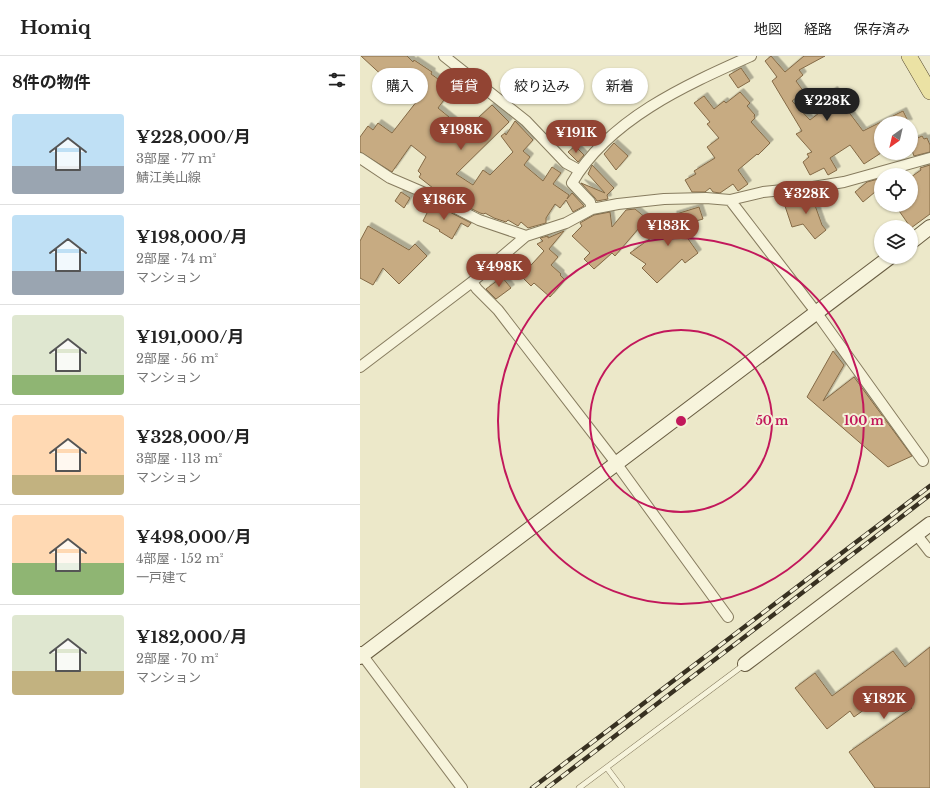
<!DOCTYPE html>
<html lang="ja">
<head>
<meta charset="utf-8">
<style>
	body { margin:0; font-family:"Libre Baskerville","Noto Sans JP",serif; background:#f6f6f6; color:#222; height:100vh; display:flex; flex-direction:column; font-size:15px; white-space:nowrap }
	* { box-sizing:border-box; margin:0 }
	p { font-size:13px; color:#767676 }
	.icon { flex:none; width:22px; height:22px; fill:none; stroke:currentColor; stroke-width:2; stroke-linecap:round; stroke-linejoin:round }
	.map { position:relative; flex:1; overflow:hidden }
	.drawer { display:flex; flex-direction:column; background:#fff; width:360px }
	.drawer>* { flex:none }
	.guide { position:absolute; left:12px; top:12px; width:380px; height:36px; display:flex; gap:8px }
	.needle { width:26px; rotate:214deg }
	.buttons { position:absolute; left:514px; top:60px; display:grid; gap:8px }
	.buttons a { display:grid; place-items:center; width:44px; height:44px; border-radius:50%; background:#fff; box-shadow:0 1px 3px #0004; font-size:20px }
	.price { position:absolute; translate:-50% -34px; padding:0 9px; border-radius:14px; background:#924433; color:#fff; font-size:13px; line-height:26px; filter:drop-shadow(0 1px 2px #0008) }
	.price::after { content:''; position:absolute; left:50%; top:24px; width:12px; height:9px; margin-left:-6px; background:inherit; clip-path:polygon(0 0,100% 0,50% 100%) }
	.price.active { background:#222; color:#fff }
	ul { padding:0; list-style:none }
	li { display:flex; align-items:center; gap:12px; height:100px; padding:0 12px }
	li+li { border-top:1px solid #e0e0e0 }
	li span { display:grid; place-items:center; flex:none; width:112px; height:80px; border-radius:4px; color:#555 }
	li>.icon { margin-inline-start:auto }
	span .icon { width:48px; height:48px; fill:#fffc; stroke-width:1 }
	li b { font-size:17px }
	h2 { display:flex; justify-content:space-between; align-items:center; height:48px; padding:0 12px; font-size:17px }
	.chip { padding:0 14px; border-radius:18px; background:#fff; box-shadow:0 1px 3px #0004; font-size:14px; line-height:36px }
	.chip.active { background:#924433; color:#fff }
	header { display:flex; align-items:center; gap:24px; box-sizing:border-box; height:56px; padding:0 20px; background:#fff; border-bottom:1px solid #e0e0e0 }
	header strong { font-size:19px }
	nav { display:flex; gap:22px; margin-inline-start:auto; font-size:14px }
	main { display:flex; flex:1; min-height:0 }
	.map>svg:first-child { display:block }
</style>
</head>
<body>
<header>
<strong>Homiq</strong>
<nav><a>地図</a><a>経路</a><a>保存済み</a></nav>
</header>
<main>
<section class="drawer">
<h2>8件の物件<svg class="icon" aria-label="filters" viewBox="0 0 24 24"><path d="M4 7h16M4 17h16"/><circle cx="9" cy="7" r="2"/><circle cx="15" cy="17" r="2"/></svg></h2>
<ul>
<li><span style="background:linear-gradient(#bfe0f5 65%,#9aa5b1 0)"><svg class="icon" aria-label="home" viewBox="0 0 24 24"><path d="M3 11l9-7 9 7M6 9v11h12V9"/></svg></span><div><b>¥228,000/月</b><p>3部屋 · 77 m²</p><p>鯖江美山線</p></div></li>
<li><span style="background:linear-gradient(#bfe0f5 70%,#9aa5b1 0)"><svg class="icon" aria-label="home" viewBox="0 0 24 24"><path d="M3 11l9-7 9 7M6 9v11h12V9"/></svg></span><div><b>¥198,000/月</b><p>2部屋 · 74 m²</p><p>マンション</p></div></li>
<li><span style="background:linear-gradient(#dfe7d0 75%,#8fb573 0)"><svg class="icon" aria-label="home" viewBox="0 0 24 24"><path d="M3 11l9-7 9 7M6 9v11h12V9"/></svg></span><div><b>¥191,000/月</b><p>2部屋 · 56 m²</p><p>マンション</p></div></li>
<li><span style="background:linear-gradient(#ffd9b3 75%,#c2b280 0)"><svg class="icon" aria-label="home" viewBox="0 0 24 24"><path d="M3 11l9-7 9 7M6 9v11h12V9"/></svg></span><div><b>¥328,000/月</b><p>3部屋 · 113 m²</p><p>マンション</p></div></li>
<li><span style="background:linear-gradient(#ffd9b3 60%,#8fb573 0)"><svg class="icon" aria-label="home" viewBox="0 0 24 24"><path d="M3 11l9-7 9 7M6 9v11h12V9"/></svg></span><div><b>¥498,000/月</b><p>4部屋 · 152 m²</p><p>一戸建て</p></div></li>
<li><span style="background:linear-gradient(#dfe7d0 70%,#c2b280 0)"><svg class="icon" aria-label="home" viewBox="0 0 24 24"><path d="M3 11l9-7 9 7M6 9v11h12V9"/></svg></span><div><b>¥182,000/月</b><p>2部屋 · 70 m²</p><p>マンション</p></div></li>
</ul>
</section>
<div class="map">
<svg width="570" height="732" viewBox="0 0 570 732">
	<defs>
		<filter id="shadow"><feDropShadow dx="3.5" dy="-3.5" stdDeviation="0" flood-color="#0004"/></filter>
	</defs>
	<rect width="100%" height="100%" fill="#ece8c9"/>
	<path fill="#c7ab82" stroke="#846a46" filter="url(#shadow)" d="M1,0H47L53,6L54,4L72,16L71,18L92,33L78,52L105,74L132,49L149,66L96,118L113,129L123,114L130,119L153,96L141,80L145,77L146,79L155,65L173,84L163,95L170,101L164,109L183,125L192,111L201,117L193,128L209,139L207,143L212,137L224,150L213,156L206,144L200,152L195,148L186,162V167L168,172L161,166L158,170L148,164L146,166L134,162L125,157L124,158L120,157L78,136L59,121L61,118L58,115L66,101L51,89L32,116L0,96V81L8,70L13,74L18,67L32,77L57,45L27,24Z
		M411,0L425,16L444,0H465L439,14L443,19L436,25L444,36L432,45L450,64L468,50L462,42L474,34L480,42L479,43L503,75L543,55L549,67H521V97L504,108L490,89L470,102L477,114L468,119L464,112L450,119L443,106L449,101L447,98L452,96L436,78L442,75L412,25L417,21L405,5Z
		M381,12L390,25L378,32L369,19Z
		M380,36L390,47L387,50L395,59L394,60L395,62L391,66L410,87L398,99L397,98L378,114L388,128L378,135L373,128L360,137L353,136L350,132L345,136H332L325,124L336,118L334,115L355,102L347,91L359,82L347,68L350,66L334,47L344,40L354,53L364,45L366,47Z
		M562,80L564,83L567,82L570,89V96L554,100L551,92V85Z
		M254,87L268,100L256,114L244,98Z
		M215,90L224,99L218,106L208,96Z
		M232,109L254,132L247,139L248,143L237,145L235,142L221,127L245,137L228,118Z
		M570,109V158L551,172L535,149H551V138L557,134L551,126V121L561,114L560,112Z
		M518,123L521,127V131L503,146L495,136L507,126Z
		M41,136L50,142L44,152L35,145Z
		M451,138L462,169L466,174L455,183L443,168L432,171L425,150L438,146L435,139Z
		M72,147L111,167L108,171L101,167L92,183L79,175L80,174L63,165Z
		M339,151L343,163L319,170L338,197L325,207L322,203L297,227L282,212L286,208L270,197L298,177L303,176L316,167L317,168L313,159Z
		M275,153L286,162L285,165L255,200L252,197L234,213L224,203L230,197L212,180L222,170L220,167L234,159L250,156L252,171L266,154Z
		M8,170L49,194L55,188L67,200L39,228L23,212L13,229L0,222V185Z
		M204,175L189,193L198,201L191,209L201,218L200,219L205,224L190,241L174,227L171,230L161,220L184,195L177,188L183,185L180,182L188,180V182Z
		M142,221L151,232L136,243L126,233Z
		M473,295L484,309L463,345L494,321L552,400L528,411L447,341Z
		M570,591V732H515L489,696L552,652L536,631L494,661L490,655L467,673L435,632L455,617L472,640L533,595L545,611Z"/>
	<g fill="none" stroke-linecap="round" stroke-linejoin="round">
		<defs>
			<path id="lane" d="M247,712L262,732
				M219,732L385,608"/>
			<path id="street" d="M84,0L166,65L206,107L219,114
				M0,102L30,122L72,140L119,164L166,180
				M370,144L456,256L563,405
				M232,153L230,146L212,127C249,63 326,29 391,0
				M112,226L117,233L138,254L256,407L368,561
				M0,311L112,226L166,180L206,167L232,153L258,148L304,143L346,142L370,144L403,136L453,131L484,126L570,102
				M556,478L570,496
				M0,596L102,732"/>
			<path id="secondary" d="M551,186L570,171
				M0,601L530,201
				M385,608L570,468"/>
			<path id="primary" d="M549,0L570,36"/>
		</defs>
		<use href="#lane" stroke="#877c5f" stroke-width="6"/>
		<use href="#street" stroke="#877c5f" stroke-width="12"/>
		<use href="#secondary" stroke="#695d42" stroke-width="16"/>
		<use href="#primary" stroke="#554932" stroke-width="16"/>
		<use href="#lane" stroke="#f7f4dc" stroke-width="5"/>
		<use href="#street" stroke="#f7f4dc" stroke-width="10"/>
		<use href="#secondary" stroke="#f7f4dc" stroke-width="14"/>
		<use href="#primary" stroke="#ebe2a4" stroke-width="15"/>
		<defs>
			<path id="rail" d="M172,732L570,430
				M187,732L570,439"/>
		</defs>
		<use href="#rail" stroke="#383121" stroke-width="4.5"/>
		<use href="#rail" stroke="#f4f1d8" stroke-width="3" stroke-dasharray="9" stroke-linecap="butt"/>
	</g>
	<g fill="none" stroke="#c2185b" stroke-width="2">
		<circle cx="321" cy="365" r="91"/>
		<circle cx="321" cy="365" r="183"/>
	</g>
	<circle cx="321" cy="365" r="6" fill="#c2185b" stroke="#f4f1d8" stroke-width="2"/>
	<g font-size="12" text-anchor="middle" font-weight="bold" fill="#c2185b" stroke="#f4f1d8" stroke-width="4" stroke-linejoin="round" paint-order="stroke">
		<text x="412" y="369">50 m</text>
		<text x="504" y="369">100 m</text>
	</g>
</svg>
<div class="buttons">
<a><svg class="needle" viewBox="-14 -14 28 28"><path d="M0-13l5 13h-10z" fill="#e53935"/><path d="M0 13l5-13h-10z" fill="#767676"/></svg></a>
<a><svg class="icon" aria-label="locate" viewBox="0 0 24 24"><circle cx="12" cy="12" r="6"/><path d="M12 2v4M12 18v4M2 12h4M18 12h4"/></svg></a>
<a><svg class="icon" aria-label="layers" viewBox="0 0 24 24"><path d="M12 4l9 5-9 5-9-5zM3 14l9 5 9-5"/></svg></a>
</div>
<b class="price active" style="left:467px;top:66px">¥228K</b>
<b class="price" style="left:101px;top:95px">¥198K</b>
<b class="price" style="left:216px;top:98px">¥191K</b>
<b class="price" style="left:446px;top:159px">¥328K</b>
<b class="price" style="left:84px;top:165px">¥186K</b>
<b class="price" style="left:308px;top:191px">¥183K</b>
<b class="price" style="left:139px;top:232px">¥498K</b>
<b class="price" style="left:524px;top:664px">¥182K</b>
<div class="guide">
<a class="chip">購入</a>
<a class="chip active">賃貸</a>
<a class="chip">絞り込み</a>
<a class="chip">新着</a>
</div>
</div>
</main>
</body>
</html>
